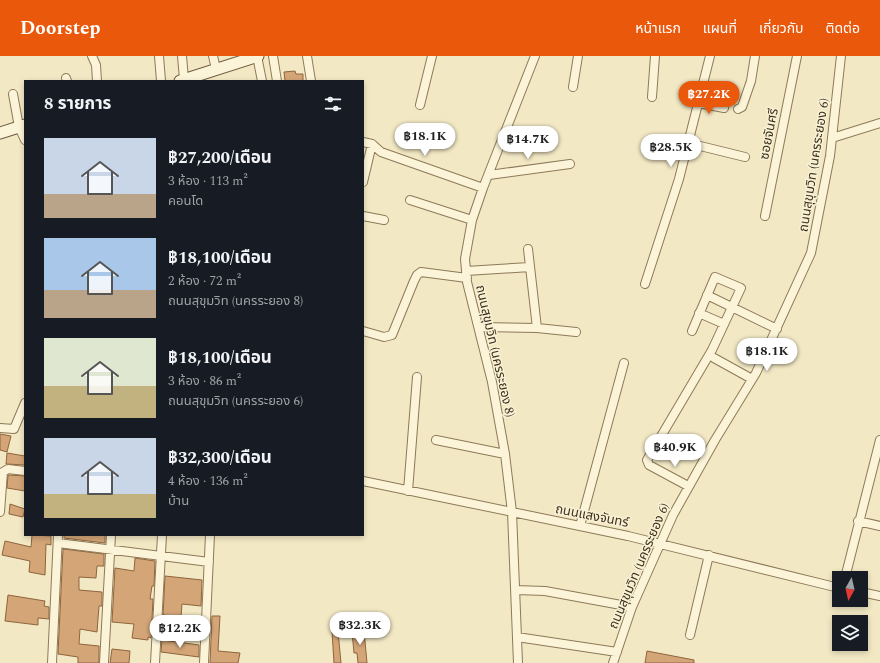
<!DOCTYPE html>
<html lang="th">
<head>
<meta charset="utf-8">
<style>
	body { margin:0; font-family:Spectral,"Noto Sans Thai",serif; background:#20242c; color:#f1f3f6; height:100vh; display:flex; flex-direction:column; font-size:15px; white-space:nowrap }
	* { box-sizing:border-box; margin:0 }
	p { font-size:13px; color:#9ea1a6 }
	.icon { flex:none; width:22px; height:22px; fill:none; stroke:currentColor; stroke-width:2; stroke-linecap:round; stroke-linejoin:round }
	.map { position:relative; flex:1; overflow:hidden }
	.details { position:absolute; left:24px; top:24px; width:340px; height:456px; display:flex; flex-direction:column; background:#171b24; border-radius:0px; box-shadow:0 2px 6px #0003 }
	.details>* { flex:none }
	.needle { width:26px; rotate:188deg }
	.fabs { position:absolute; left:832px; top:515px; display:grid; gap:8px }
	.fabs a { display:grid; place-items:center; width:36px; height:36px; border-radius:0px; background:#171b24; box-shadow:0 2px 6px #0003; font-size:20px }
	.price { position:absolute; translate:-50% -34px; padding:0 9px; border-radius:14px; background:#fff; color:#222; font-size:13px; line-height:26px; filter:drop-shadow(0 1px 2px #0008) }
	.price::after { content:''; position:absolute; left:50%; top:24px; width:12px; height:9px; margin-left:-6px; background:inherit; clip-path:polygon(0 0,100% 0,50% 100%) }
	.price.on { background:#ea580c; color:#fff }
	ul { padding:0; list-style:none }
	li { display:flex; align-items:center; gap:12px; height:100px; padding:0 20px }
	li span { display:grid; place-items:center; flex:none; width:112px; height:80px; border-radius:0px; color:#555 }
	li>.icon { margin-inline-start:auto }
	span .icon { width:48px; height:48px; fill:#fffc; stroke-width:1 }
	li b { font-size:17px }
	h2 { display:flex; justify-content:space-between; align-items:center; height:48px; padding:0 20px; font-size:17px }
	header { display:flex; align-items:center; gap:24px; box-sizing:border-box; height:56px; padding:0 20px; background:#ea580c; color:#fff }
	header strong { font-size:19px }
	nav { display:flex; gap:22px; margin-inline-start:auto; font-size:14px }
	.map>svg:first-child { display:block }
</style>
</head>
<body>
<header>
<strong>Doorstep</strong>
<nav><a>หน้าแรก</a><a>แผนที่</a><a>เกี่ยวกับ</a><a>ติดต่อ</a></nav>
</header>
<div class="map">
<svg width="880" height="607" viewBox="0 0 880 607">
	<rect width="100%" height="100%" fill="#f2e8c4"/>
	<path fill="#d3a577" stroke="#8f643c" d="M295,15L296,18H303V25H285L284,16Z
		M0,378L11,380L7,396L0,394Z
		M7,397L25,400V409L6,408Z
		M8,419L25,420V435L7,432Z
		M10,448L25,453L23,461L9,458Z
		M32,479L51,480V489L46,488L45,519L29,516L30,505L2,499L5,485L31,491Z
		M64,479H105V487L64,482Z
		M63,493L104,498V510H97L96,522L79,521V534L102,536V550H99L97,576L80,573L79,588L99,590V607H78V601L58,598Z
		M135,502L155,505L154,530H152L150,543H153L151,582L148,581V584L132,582L134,568L112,566L115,512L134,515Z
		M165,520L202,524L201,550L182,548L181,561L163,559Z
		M8,539L45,545L44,550L49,551V563L38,562V569L5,565Z
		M212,560H220L218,595L240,597L238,607H210Z
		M191,562L201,563L200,577L190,575Z
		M338,575L341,607H334L332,576Z
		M364,575L367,607H358L357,597H354L352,576Z
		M162,584L199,589V601L161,596Z
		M112,593L130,595L129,607H110Z
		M647,595L694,604V607H645Z"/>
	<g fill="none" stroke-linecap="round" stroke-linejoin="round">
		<defs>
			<path id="street" d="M92,0L96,9L97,25
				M159,0L161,25
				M182,0L184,23
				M213,0L216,13
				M257,0L262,25
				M273,0L277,25
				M307,0L311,25
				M66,22L67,25
				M573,31L578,0
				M13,38L19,71L25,84
				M652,41L655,0
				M698,47L724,52
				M420,49L432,0
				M738,53L742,51L751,25L755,0
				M832,82L880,67
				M363,86L372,88L381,96L483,132
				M688,87L745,101
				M489,119L570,108
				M363,126L372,88
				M410,144L472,164
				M363,160L384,164
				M765,160L797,0
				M528,193L537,272
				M466,215L530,211
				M645,228L679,123L710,0
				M707,239L777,273
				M699,257L724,268
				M479,271L537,272L576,276
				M363,275L384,281L392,279L414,225L417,219L421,216L467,222
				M714,302L752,323
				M0,372L14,373L25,347
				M436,384L505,398
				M363,425L628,480L839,532
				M688,430L649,409L647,404L712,294L741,232L715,221L692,275
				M408,435L417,321
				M0,456L3,416L8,413L25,415
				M858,465L880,470
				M580,470L624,307
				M58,487L209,506
				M845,522L880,384
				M516,534L545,535L632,551
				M861,536L880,540
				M690,579L709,499
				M517,581L617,596
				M52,607L58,479
				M104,607L111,479
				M155,607L162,479
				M204,607L210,479
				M518,607L512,456L505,398L492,326L467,226L465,203L472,164L483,132L535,0
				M613,607L632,551L673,459L715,384L756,317L811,197L830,100L841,0"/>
			<path id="secondary" d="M180,25L258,0
				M0,77L25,69"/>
		</defs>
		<use href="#street" stroke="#8e7958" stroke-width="10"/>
		<use href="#secondary" stroke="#705a3c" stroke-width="13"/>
		<use href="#street" stroke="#fbf4d8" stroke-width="8"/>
		<use href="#secondary" stroke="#fbf4d8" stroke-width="11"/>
	</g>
	<g text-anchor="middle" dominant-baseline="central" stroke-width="3" stroke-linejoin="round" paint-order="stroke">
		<g font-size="13" fill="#3d2f1e" stroke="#f8f1d4">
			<text transform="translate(769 78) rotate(-79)">ซอยจันศรี</text>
			<text transform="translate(814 109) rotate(-81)">ถนนสุขุมวิท (นครระยอง 6)</text>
			<text transform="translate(495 295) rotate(77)">ถนนสุขุมวิท (นครระยอง 8)</text>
			<text transform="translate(592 460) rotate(11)">ถนนแสงจันทร์</text>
			<text transform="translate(639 510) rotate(-67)">ถนนสุขุมวิท (นครระยอง 6)</text>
		</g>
	</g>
</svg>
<div class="fabs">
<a><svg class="needle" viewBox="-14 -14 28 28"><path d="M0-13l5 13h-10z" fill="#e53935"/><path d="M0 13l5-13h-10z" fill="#9ea1a6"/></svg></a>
<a><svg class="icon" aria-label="layers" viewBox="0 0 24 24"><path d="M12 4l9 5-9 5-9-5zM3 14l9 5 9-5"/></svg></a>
</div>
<b class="price on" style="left:709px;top:59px">฿27.2K</b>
<b class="price" style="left:425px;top:101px">฿18.1K</b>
<b class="price" style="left:528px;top:104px">฿14.7K</b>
<b class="price" style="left:671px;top:112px">฿28.5K</b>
<b class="price" style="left:767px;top:316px">฿18.1K</b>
<b class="price" style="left:675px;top:412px">฿40.9K</b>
<b class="price" style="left:360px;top:590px">฿32.3K</b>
<b class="price" style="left:180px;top:593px">฿12.2K</b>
<section class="details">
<h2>8 รายการ<svg class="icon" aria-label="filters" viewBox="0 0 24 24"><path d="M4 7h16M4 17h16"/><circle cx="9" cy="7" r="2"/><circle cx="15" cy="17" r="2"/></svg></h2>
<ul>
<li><span style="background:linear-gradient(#c9d6e8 70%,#b9a48a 0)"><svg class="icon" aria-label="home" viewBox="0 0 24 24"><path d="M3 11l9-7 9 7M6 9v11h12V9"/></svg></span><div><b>฿27,200/เดือน</b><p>3 ห้อง · 113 m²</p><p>คอนโด</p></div></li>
<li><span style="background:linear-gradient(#a9c7e8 65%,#b9a48a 0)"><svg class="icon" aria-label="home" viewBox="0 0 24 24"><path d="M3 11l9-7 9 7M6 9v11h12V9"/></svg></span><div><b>฿18,100/เดือน</b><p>2 ห้อง · 72 m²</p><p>ถนนสุขุมวิท (นครระยอง 8)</p></div></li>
<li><span style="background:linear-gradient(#dfe7d0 60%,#c2b280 0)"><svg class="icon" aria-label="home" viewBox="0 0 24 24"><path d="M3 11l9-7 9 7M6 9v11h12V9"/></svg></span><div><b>฿18,100/เดือน</b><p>3 ห้อง · 86 m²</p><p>ถนนสุขุมวิท (นครระยอง 6)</p></div></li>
<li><span style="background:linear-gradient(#c9d6e8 70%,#c2b280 0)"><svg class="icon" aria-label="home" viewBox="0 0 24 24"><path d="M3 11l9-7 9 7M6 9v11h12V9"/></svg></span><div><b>฿32,300/เดือน</b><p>4 ห้อง · 136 m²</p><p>บ้าน</p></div></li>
</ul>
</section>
</div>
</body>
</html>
